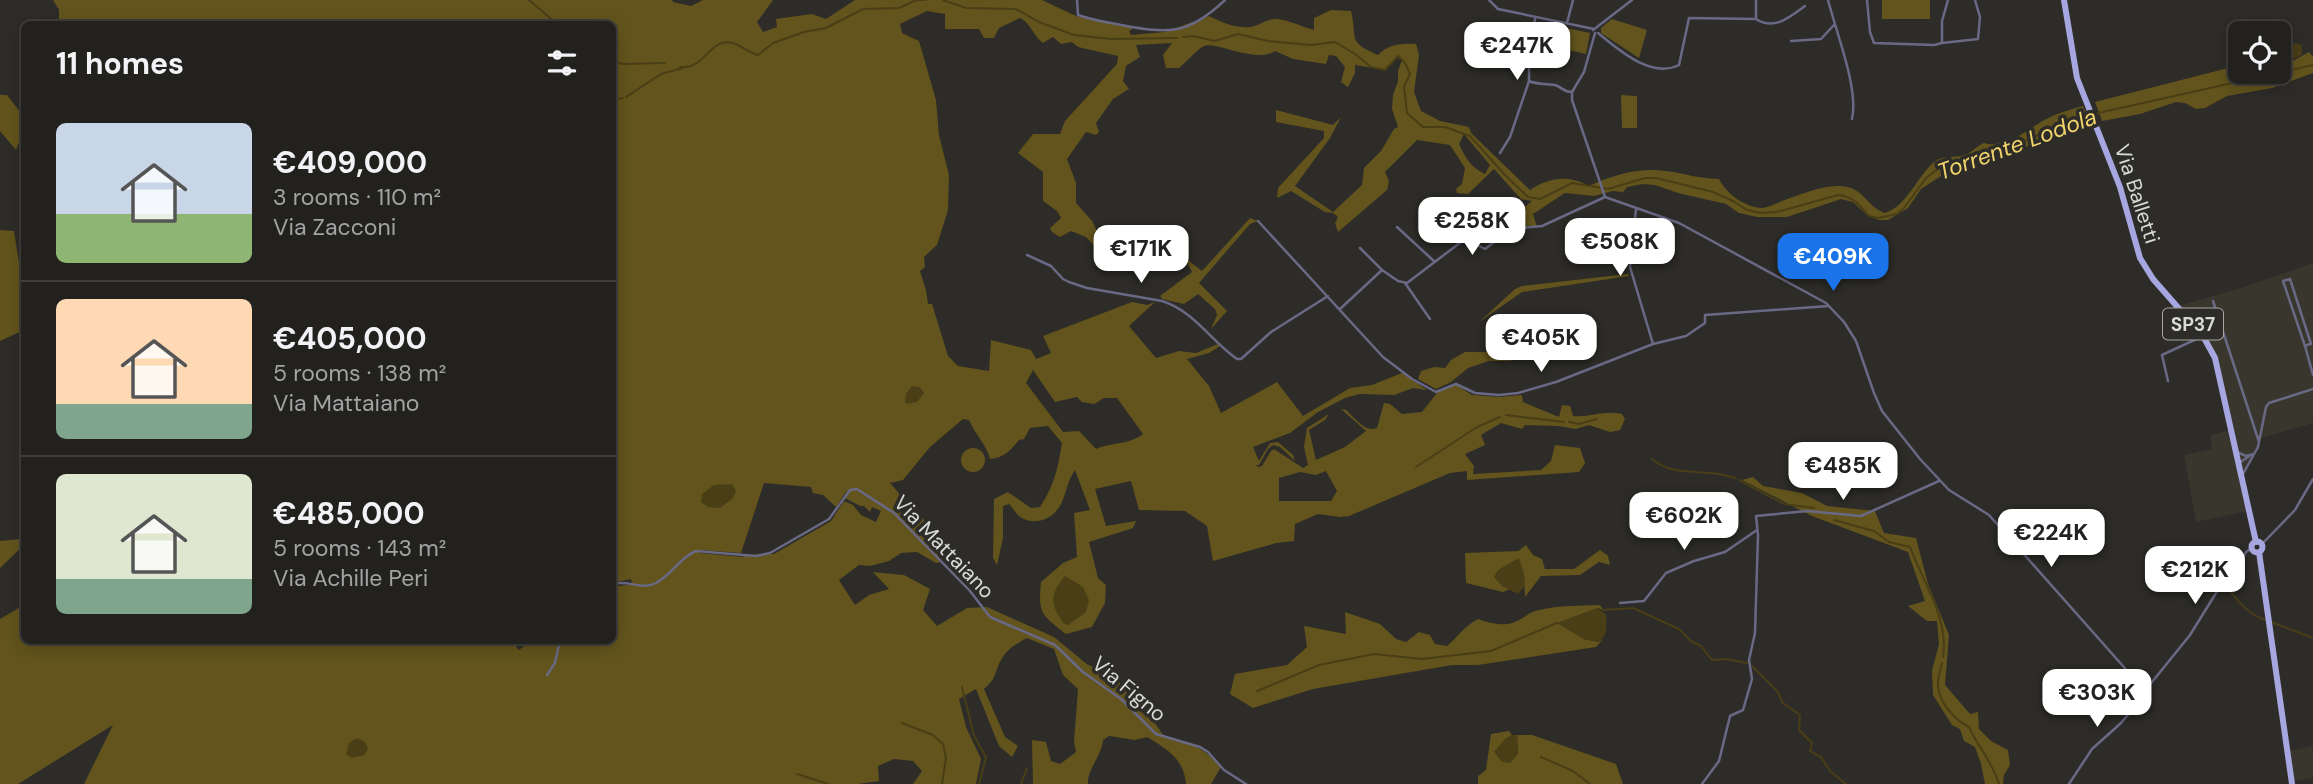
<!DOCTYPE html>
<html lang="en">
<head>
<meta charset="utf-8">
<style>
	body { margin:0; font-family:"DM Sans",sans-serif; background:#2a2927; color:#f1f3f6; height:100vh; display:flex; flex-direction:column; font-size:26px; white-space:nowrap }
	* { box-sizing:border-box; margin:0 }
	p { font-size:23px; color:#a2a3a4 }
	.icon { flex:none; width:38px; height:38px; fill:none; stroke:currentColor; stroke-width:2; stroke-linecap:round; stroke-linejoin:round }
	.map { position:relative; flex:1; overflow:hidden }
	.panel { position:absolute; left:21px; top:21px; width:595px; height:623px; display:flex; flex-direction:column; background:#22211e; border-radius:10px; box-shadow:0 4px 18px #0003,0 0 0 2px #3f3e3c }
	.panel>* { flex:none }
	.tools { position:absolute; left:2228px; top:21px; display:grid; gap:14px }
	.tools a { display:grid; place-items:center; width:63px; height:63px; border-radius:10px; background:#22211e; box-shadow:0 4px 18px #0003,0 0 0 2px #3f3e3c; font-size:35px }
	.price { position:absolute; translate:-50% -60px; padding:0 16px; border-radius:14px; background:#fff; color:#222; font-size:23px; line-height:46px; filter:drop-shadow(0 2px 4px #0008) }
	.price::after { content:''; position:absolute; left:50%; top:42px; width:21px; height:16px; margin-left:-10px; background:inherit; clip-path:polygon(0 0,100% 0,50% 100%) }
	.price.selected { background:#1a73e8; color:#fff }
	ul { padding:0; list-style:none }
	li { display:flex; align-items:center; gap:21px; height:175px; padding:0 35px }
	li+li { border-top:2px solid #3f3e3c }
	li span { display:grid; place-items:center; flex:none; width:196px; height:140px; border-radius:10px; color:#555 }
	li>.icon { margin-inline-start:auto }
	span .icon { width:84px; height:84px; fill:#fffc; stroke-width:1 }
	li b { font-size:30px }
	h2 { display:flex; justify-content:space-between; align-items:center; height:84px; padding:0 35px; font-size:30px }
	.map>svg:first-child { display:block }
</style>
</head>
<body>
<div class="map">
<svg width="2313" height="784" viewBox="0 0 2313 784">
	<rect width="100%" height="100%" fill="#2d2c28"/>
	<path fill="#39362d" d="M2313,263V423L2261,438L2251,461L2240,476L2248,511L2196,522L2184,455L2212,449L2210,435L2230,430L2217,367L2201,335L2175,307L2241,288Z
		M2313,746V778L2289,782L2285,752Z"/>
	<path fill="#62541c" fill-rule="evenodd" d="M53,0H672L673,2L691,6L703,0H773L757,22L763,32L777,27L776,19L812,14L826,19L855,0H1042L1076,16L1135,27L1129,31L1131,35L1165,32L1209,16C1221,22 1237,29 1251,27C1261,25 1267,18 1278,19C1288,20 1303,27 1314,30V18L1331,10L1351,11C1358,39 1346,41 1378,55C1388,44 1402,43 1416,44L1419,55L1414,92L1421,111L1440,121L1469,127L1471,133L1530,190C1548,178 1569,174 1588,186C1607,178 1631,169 1653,170C1675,170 1696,179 1719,179C1727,194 1744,207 1762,208C1768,208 1777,203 1782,201C1799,195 1822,185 1840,186C1865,187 1865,206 1885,213C1908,205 1916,178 1934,162C1942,155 1955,158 1965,155C1972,152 1977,146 1984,143C2003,149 2025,132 2041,122C2054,114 2069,110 2083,106L2091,123L2042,137L2013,155L1979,161L1941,176L1921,189L1908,208L1888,220H1879L1867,215L1853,202L1841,199L1787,217H1757L1739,213L1726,204L1678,193L1655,185L1642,184L1627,187L1623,192L1613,191L1594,196L1565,193L1533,214L1537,227L1504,224L1532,201L1521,199L1494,169L1468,194L1457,193L1456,189L1462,184L1465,168L1450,145L1417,140L1385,172L1389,181L1387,190L1338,232L1335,223L1338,217L1333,213L1325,212L1291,191L1277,198L1278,188L1324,138V131L1276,122V110L1333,125L1341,117L1330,138L1295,186L1333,212L1362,185L1364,168L1381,151L1394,129L1398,127L1392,109L1393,95L1398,81V71L1402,60L1398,56L1385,70L1355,65V73L1348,87L1341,82L1345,67L1336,56L1329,55L1326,64L1293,59L1275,51C1256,64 1216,41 1204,46C1198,49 1185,63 1179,68H1166L1163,55L1172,43L1136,45L1140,57L1126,66L1123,81L1129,89L1113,99L1096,123L1099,132L1096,135L1086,132L1067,159L1076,183V203L1092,221L1096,229V240L1101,247L1097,249L1086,237L1071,231L1060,237L1052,232L1050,228L1061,218L1057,211L1043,201V172L1018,153L1033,134H1060L1065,121L1117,64L1118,56L1078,47L1072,42L1061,44L1053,37L1043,43C1033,36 1031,23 1020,18L999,28L994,38H984L979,29H945V14L927,11L900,24L902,33L919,41L936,100L939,135L949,175L948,210L937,245L924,257L925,267L920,271L926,290L928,304H932L948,356L958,366L989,371L991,340L1031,350L1036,359L1051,353L1043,336L1132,302L1147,305L1155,302L1129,326L1156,358L1179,351L1196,353L1218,344L1220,346L1209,353L1187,359L1209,386L1221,413L1277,382L1303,416L1350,388L1372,385L1402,373L1427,390L1413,388L1394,395L1360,394L1345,398L1318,412L1290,433L1253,447L1259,461L1270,443L1278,442L1293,455L1295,461L1280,447L1273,445L1268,449L1259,465H1256L1258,467L1262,466L1271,451L1274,449L1303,468L1308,465L1304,447L1307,428L1329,414L1325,420L1309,430L1316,460L1345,447L1366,431L1341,409L1346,410C1355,418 1365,433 1377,428L1384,403L1390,404L1402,414L1422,412L1437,393L1455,384L1472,395L1499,397L1522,395L1523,402L1559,417L1562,405L1570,406L1573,416C1589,418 1604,410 1622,414L1625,419L1620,430L1610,432L1589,425L1576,429L1558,426L1525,425L1522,429L1501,423L1481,435L1485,445L1465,454L1474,466L1473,474L1541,470L1551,461L1555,445L1580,448L1585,463L1579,472L1467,480V471L1450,473L1349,516L1340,517L1318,514L1295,524L1294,541L1276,543L1213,561L1207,526L1185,511L1139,510L1131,481L1095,489L1106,526L1136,521L1133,528L1089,542L1098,578L1106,585L1105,603L1092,627L1066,634C1041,614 1038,614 1041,582L1063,563L1077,557L1074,513L1090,510L1075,470C1068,480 1067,490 1062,502C1055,518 1037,527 1020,517C1016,514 1013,508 1009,504L1003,506V538L997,565L993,558L994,499L1008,492L1031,508L1040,507C1054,486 1058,468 1062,443L1048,426L1030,428L1024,439L1019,440C1010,451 1005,457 990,459C986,444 975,434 969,420L963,419L930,447L903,480L890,483L917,514L941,534L948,548L963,561V566L940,559L942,562L936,563L917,552L901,553L889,561L870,566L859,565L839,580L855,605L869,595L889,589L873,572L904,575L930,589L923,610L937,626L967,608L987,607L1054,637L1088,665L1113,673L1129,696L1151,717L1165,738C1195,745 1200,745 1221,767L1211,784H1186C1184,759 1167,749 1147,737L1135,740L1109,736L1103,740C1101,758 1087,769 1088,784H1033L1032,740L1046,742L1051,761L1060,764L1076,752L1074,742L1078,689L1063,675L1054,649L1027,638C1016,644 1007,649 1001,660C994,673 997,678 984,689L1005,737L1018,746L1012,757L999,746L976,689L959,699L966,727L981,759L976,784H913L922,771L913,761L894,759L878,766L879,781L858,784H84L113,725L18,784H0V619L24,605V640H518L514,644L519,650L531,641L612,640L613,587L632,584L631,579L612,583V24H59V10ZM1464,134L1490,165L1485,174C1471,167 1466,159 1459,144ZM1033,370L1055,402L1077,397L1082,402L1094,404L1104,398H1117L1143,434C1129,445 1112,442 1096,449L1079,431L1063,432L1026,383ZM1326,471L1337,491L1331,501H1279V478L1300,472L1316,475ZM764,483L811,487L813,493L823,495L836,507L846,492L848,494L845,498L860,506H864L870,512L872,507L881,511L876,522L861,515L853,505L844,501L831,521L774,554L744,555L743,557L699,553L700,550L741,553Z
		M1882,0H1930V19H1882Z
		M1612,19L1647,30L1639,58L1601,33V28Z
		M1551,25L1590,33L1586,54L1547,45Z
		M2309,52L2313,57V73L2272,88L2227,96L2205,108L2196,109L2185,103L2176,102L2140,114L2102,121L2095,102L2240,65V72H2278L2279,58L2287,64Z
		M0,95H7L24,117V144L21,137L16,150L0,131Z
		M1621,95L1637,96V128H1622Z
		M1250,218L1258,221L1250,224L1199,283L1227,311L1211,329L1217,315L1215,309L1198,294L1184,304L1162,299L1160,296L1192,272L1184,257L1202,271Z
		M0,230L14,231L22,281L24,282V330L0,341Z
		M1628,274L1629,276L1522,292L1479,322L1515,289L1522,286Z
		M1465,352H1491L1513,354L1511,361H1489L1468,368L1451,382L1436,389L1418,379L1421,371L1434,367L1445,368L1451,360Z
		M961 460a12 12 0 1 1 24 0a12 12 0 1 1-24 0Z
		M1753,477L1763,486L1802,493L1827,506L1875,511L1884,533L1916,538L1928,584L1949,635L1945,685L1970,714L1978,712L1979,729L1991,741L2008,750L2010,765L2004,775L2003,784H1985L1981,764L1975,747L1964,741L1960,729L1952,725L1933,695L1932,671L1939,644L1937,621H1927L1908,606L1925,601L1908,552L1812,516L1742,480Z
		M20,539L24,540V545L0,568V541Z
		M1526,545L1533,555L1542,559L1545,569H1574L1600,550L1608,556L1610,565L1599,562L1580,575L1541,576L1525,597L1524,574L1502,586L1510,589L1503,592L1466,583L1465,553L1518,551Z
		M1600,605L1603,610L1598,608L1558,623L1584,639L1598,642L1603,639L1596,647L1478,665H1452L1313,689L1253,708L1230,694L1235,674L1287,665L1307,647L1304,626L1346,634L1345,612L1380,624L1396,639L1406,642L1419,632L1430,635L1435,644L1447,646C1460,635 1462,628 1478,619C1489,623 1504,627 1515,622C1524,618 1529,612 1539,610C1559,605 1580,606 1600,605Z
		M1509,731L1512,735L1505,739L1518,754L1517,735H1532L1616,764L1623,784H1478V776L1486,770L1491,734Z"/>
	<path fill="#493e16" d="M2295,43L2302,45V55L2285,62L2279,58V49Z
		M912,386L920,387L924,393L917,402L907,404L905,402L906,394Z
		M732,484L736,491L733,498L720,508L708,507L701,502L702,494L714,485Z
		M1519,558L1524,574V587L1518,594L1502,586L1494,577L1498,570Z
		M1065,576L1083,587L1089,600L1086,612L1068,625L1064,624C1050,604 1049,595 1065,576Z
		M1598,608L1606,615C1607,626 1608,636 1598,642L1584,639L1557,623Z
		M1512,735H1517L1518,754L1510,763L1502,762L1494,752L1505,739Z
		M357,738L365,742L368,749L364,755L352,758L346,754L349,743Z"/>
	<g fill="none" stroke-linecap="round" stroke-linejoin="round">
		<path stroke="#493e16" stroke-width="2" d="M529,0L557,24
			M943,0L966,8L1016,9L1039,22L1074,35L1111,39L1177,38
			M1183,37L1193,36L1215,41L1238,34L1268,41L1311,45L1335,42L1355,54L1371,67L1385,70L1398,56L1405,63L1410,74L1404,86L1407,113L1423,127H1445L1470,136L1504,174L1528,197L1540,199L1572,183L1608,189L1645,178H1656L1713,192L1733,201L1747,210L1761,213L1777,212L1838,195C1853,196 1859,205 1869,216L1878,218L1897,214L1904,208L1926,178L1939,168L2025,141L2075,118L2088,115
			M612,60L622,64L665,63
			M680,67C707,69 709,37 733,43C741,45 747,52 758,55L773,43L804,32L826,28L863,9L899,8L916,0H926
			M626,97L661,74L683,68
			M612,105L617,99L623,98
			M2094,114L2313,65
			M1506,415L1564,422
			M1569,422L1579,424L1597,419
			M1652,459C1676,479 1707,467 1735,478
			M1416,467L1477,427L1500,417
			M1739,480L1784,504L1814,508
			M1834,520L1874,531L1889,542L1910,547C1923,582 1949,619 1943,657
			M2228,588C2238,602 2249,615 2266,620
			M1603,610L1633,608L1679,629L1691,641L1701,646L1712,660L1725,659L1747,663
			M2271,622L2313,638
			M1942,663C1941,670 1937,679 1938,686C1939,703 1955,720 1969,727C1978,747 1993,763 1999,784
			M1752,666L1777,691L1783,703L1800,715L1799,730L1812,743L1810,751L1821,757L1830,771L1846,784
			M962,687L974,736L986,757L979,784
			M1257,691L1319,665L1374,654L1422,659L1491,651L1557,623
			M902,723L933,735L943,744L946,758L942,784
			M1541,757L1573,771L1590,784
			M797,774L828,784
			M1021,784L1027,768"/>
		<path stroke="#696986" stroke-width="2.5" d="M1077,0L1078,15C1092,20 1107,22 1121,25C1169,34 1188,35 1225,0
			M1489,0L1498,9L1594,29
			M1828,0C1836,32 1859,89 1852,119
			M1867,0L1870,32L1874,43L1934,45L1942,43V21L1948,0
			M1535,19L1529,57V81C1538,85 1545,83 1555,85C1562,87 1563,92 1572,92
			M1756,19C1774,31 1790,17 1805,6
			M1567,23L1573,0
			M1593,30L1632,0
			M1598,33C1619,50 1651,79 1679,65L1689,18L1756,19V0
			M1791,41L1821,39L1834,25
			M1942,43L1978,39L1980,17L1975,0
			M1572,92V100L1605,197L1679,223L1826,303L1844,322L1856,341L1874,393L1882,411L1920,459L1949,490L1989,515L2138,683L2148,687
			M1572,92L1584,72L1595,33
			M1500,153L1510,137L1529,81
			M1636,209L1630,267L1653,344
			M1258,221L1383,357L1412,379L1436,392L1456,384L1475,393L1499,395L1518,393L1556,382L1653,344L1686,336L1705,323V315L1828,306
			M1397,227L1435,262
			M1360,248L1382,270
			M1027,255L1051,266L1063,279L1069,282L1087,288L1162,301C1194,311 1211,341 1237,359H1241L1271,332L1328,296
			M1405,283L1430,319
			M2213,301L2259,442
			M1340,309L1382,270L1398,281L1407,283L1461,242L1469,241L1485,249L1512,229L1542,226L1605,197
			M2310,344L2305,346L2313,375
			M2305,346L2283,281L2290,279L2311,344
			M2168,381L2162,355L2203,336
			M2237,452L2246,456L2254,454
			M2239,463L2251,455
			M2243,474L2258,447L2266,407L2269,403L2313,389
			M2262,544L2295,510L2313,479
			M612,584C630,579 640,591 656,583C672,575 680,557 696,551L756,556L770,553L829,519L850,490L857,489L894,513L970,591L990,617L1055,645L1083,672L1121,699L1156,734L1200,747L1208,752L1224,770L1246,784
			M1620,603L1644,601L1666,573L1694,561L1725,552L1757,530
			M547,675L555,663L560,640
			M1702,784L1719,761L1730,716L1743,710L1752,679L1749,660L1755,633L1758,535L1756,516L1807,511L1861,516L1939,481
			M2069,784L2092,749L2121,723L2138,703L2148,687L2190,635L2221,585L2237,568L2246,552L2252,548"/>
		<path stroke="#a6a6e0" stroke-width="6" d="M2064,0L2077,78L2120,187L2140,258L2153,279L2203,336L2215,358L2256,542
			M2251.5 547a5.5 5.5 0 1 1 11 0a5.5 5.5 0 1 1-11 0Z
			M2259,552L2292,784"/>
	</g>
	<g text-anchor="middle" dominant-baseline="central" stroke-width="7" stroke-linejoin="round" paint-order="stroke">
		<rect fill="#2d2c28" stroke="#a5a5a2" stroke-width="2" x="2163" y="308.5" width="60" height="31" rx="5"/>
		<g font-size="19" font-weight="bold" fill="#d9d9d6">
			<text x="2193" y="324">SP37</text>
		</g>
		<g font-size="21" fill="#d9d9d6" stroke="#2d2c28">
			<text transform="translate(2137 194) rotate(72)">Via Balletti</text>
			<text transform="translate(944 547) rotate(46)">Via Mattaiano</text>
			<text transform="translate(1129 689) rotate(40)">Via Figno</text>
		</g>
		<g font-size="23" font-style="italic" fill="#f1d56b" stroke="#2d2c28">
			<text transform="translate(2017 144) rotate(-20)">Torrente Lodola</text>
		</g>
	</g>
</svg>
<div class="tools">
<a><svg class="icon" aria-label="locate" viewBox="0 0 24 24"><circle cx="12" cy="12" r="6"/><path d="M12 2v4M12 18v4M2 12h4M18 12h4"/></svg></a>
</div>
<b class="price" style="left:1517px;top:82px">€247K</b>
<b class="price" style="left:1472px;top:257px">€258K</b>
<b class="price" style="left:1620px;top:278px">€508K</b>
<b class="price" style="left:1141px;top:285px">€171K</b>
<b class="price selected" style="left:1833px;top:293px">€409K</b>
<b class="price" style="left:1541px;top:374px">€405K</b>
<b class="price" style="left:1843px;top:502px">€485K</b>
<b class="price" style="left:1684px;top:552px">€602K</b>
<b class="price" style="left:2051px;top:569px">€224K</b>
<b class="price" style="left:2195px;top:606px">€212K</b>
<b class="price" style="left:2097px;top:729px">€303K</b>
<section class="panel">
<h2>11 homes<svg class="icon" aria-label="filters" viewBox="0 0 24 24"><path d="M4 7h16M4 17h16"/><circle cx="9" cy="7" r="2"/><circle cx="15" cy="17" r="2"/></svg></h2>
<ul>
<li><span style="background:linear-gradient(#c9d6e8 65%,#8fb573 0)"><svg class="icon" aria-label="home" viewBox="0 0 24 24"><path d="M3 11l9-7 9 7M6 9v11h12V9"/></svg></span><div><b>€409,000</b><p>3 rooms · 110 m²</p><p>Via Zacconi</p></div></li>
<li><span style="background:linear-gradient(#ffd9b3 75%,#7fa58c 0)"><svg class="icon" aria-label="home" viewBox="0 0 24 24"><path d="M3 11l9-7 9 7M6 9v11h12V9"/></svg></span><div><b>€405,000</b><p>5 rooms · 138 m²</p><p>Via Mattaiano</p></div></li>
<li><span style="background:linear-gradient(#dfe7d0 75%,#7fa58c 0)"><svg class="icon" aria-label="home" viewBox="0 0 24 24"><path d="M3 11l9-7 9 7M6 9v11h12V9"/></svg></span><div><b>€485,000</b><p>5 rooms · 143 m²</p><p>Via Achille Peri</p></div></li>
</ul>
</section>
</div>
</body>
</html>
